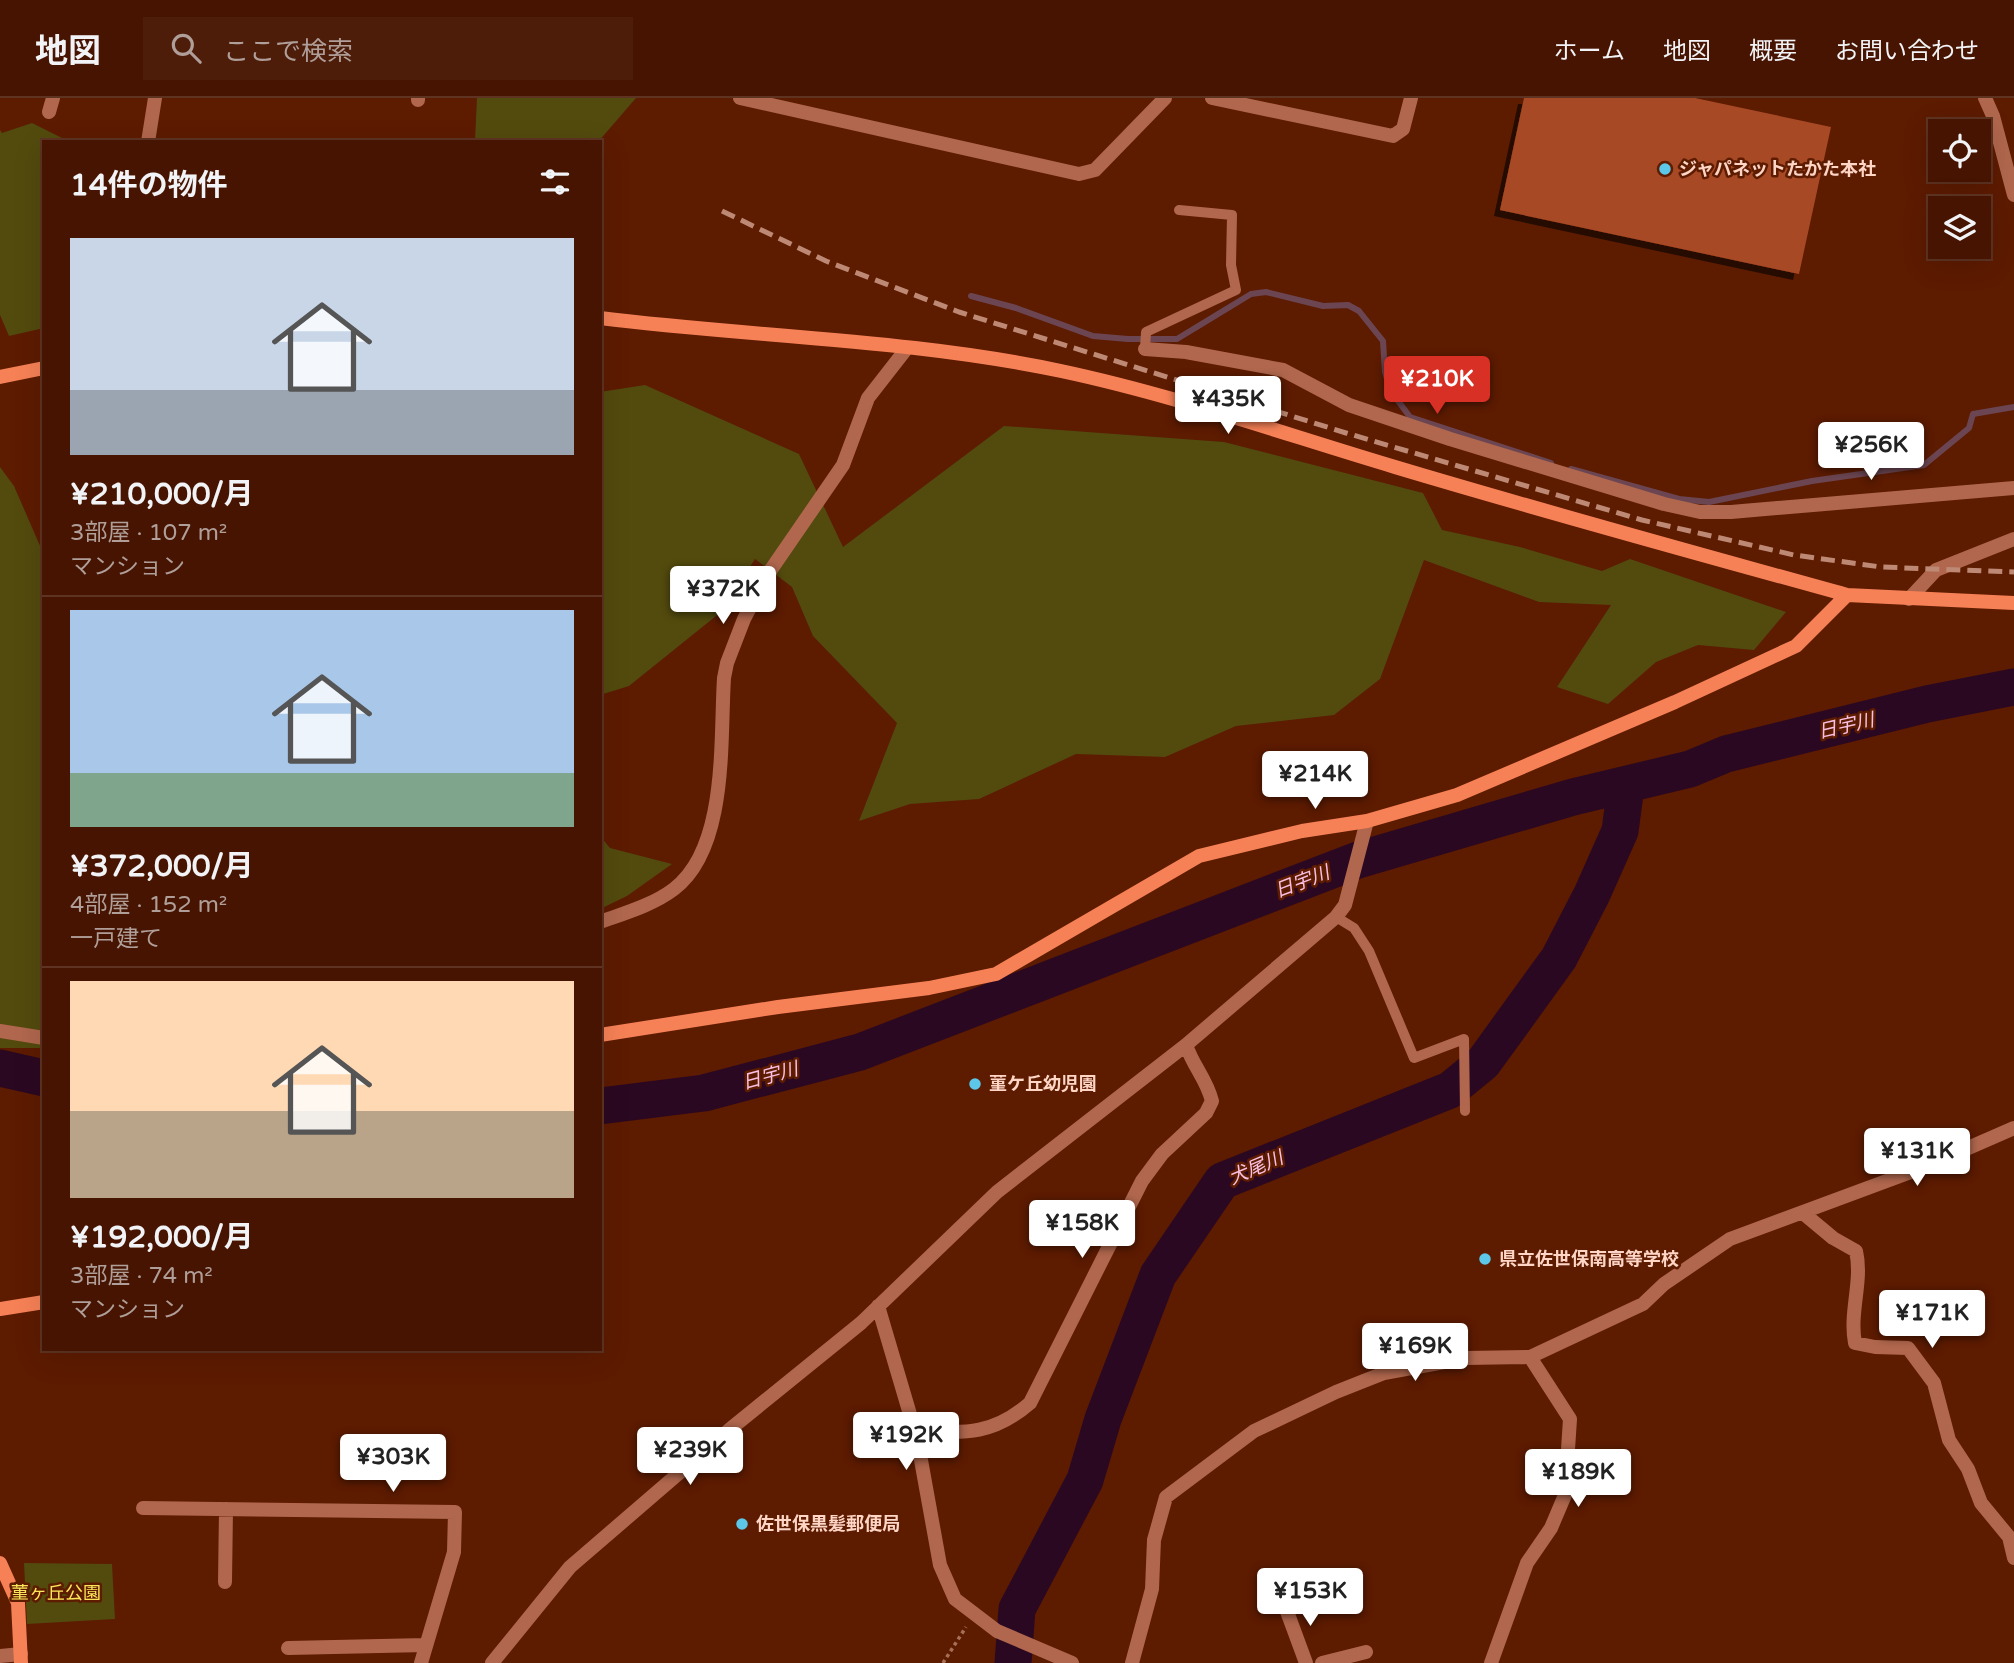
<!DOCTYPE html>
<html lang="ja">
<head>
<meta charset="utf-8">
<style>
	body { margin:0; font-family:"Varela Round","Noto Sans JP",sans-serif; background:#4d1d0a; color:#f1f3f6; height:100vh; display:flex; flex-direction:column; font-size:26px; white-space:nowrap }
	* { box-sizing:border-box; margin:0 }
	p { font-size:23px; color:#b09e99 }
	.icon { flex:none; width:38px; height:38px; fill:none; stroke:currentColor; stroke-width:2; stroke-linecap:round; stroke-linejoin:round }
	.map { position:relative; flex:1; overflow:hidden }
	.drawer { position:absolute; left:42px; top:42px; width:560px; height:1211px; display:flex; flex-direction:column; background:#461400; border-radius:0px; box-shadow:0 7px 28px #0002,0 0 0 2px #5e3322 }
	.drawer>* { flex:none }
	.buttons { position:absolute; left:1928px; top:21px; display:grid; gap:14px }
	.buttons a { display:grid; place-items:center; width:63px; height:63px; border-radius:0px; background:#461400; box-shadow:0 7px 28px #0002,0 0 0 2px #5e3322; font-size:35px }
	.price { position:absolute; translate:-50% -60px; padding:0 16px; border-radius:7px; background:#fff; color:#222; font-size:23px; line-height:46px; filter:drop-shadow(0 2px 4px #0008) }
	.price::after { content:''; position:absolute; left:50%; top:42px; width:21px; height:16px; margin-left:-10px; background:inherit; clip-path:polygon(0 0,100% 0,50% 100%) }
	.price.current { background:#d93025; color:#fff }
	ul { padding:0; list-style:none }
	li { display:grid; align-content:center; gap:14px; height:371px; padding:0 28px }
	li+li { border-top:2px solid #5e3322 }
	li span { display:grid; place-items:center; height:217px; border-radius:0px; color:#555 }
	li>.icon { margin-inline-start:auto }
	span .icon { width:126px; height:126px; fill:#fffc; stroke-width:1 }
	li b { font-size:30px }
	h2 { display:flex; justify-content:space-between; align-items:center; height:84px; padding:0 28px; font-size:30px }
	header { display:flex; align-items:center; gap:42px; box-sizing:border-box; height:98px; padding:0 35px; background:#461400; border-bottom:2px solid #5e3322 }
	header strong { font-size:33px }
	nav { display:flex; gap:38px; margin-inline-start:auto; font-size:24px }
	.search { width:490px; height:63px; background:#4d1d0a; display:flex; align-items:center; gap:18px; box-sizing:border-box; padding:0 24px; border-radius:0px; color:#b09e99; font-size:26px }
	.map>svg:first-child { display:block }
</style>
</head>
<body>
<header>
<strong>地図</strong>
<div class="search"><svg class="icon" aria-label="search" viewBox="0 0 24 24"><circle cx="10" cy="10" r="6"/><path d="M15 15l6 6"/></svg>ここで検索</div>
<nav><a>ホーム</a><a>地図</a><a>概要</a><a>お問い合わせ</a></nav>
</header>
<div class="map">
<svg width="2014" height="1565" viewBox="0 0 2014 1565">
	<defs>
		<filter id="shadow"><feDropShadow dx="-6" dy="6" stdDeviation="0" flood-color="#0009"/></filter>
	</defs>
	<rect width="100%" height="100%" fill="#5d1b00"/>
	<path fill="#534a0e" d="M477,0H636L598,44H482L475,42Z
		M32,25L70,44H44V230L9,238L0,217V32L2,35Z
		M645,287L799,356L843,449L1004,328L1224,344L1423,395L1442,432L1520,449L1602,473L1630,461L1786,514L1754,552L1698,547L1656,564L1608,606L1557,589L1611,507L1539,504L1424,462L1380,581L1334,617L1236,628L1165,659L1076,656L979,701L910,706L859,723L897,625L813,538L792,489L755,461L721,514L629,588L600,597V294Z
		M0,369L14,388L44,457V950H0Z
		M600,738L610,750L672,766L627,798L600,811Z
		M24,1465L112,1466L115,1521L27,1526Z"/>
	<g fill="none" stroke-linecap="round" stroke-linejoin="round">
		<path stroke="#6b4652" stroke-width="6" d="M971,198L1016,210L1093,238L1128,241H1177L1251,196L1266,194L1323,208L1348,207L1359,213L1383,243L1385,274L1390,292L1410,319L1551,365
			M1571,371L1679,401L1709,404L1812,383L1924,367L1969,330L1973,316L2014,309"/>
		<path stroke="#2b0821" stroke-width="37" d="M0,970L44,980
			M600,1008L704,995L860,954L1358,762L1573,699L1690,671L1726,656L1927,606L2014,589
			M1013,1565L1017,1511L1085,1382L1103,1321L1158,1177L1222,1083L1450,992L1483,965L1559,860L1592,796L1620,733L1626,688"/>
	</g>
	<path fill="#a84a25" filter="url(#shadow)" d="M1524,0H1695L1831,29L1799,176L1500,112Z"/>
	<g fill="none" stroke-linecap="round" stroke-linejoin="round">
		<path stroke="#a66f59" stroke-width="3.5" stroke-dasharray="3.5 3.5" stroke-linecap="butt" d="M943,1565L966,1529"/>
		<path stroke="#b0674d" stroke-width="10" d="M1145,251L1146,234L1236,192L1231,167L1232,117L1179,112
			M1336,819L1354,830L1369,853L1414,960L1464,941L1465,1013"/>
		<path stroke="#b0674d" stroke-width="14" d="M740,0L1079,76L1095,72L1165,0
			M1212,0L1393,38L1403,31L1411,0
			M1985,0L1993,18L2014,97
			M418,2V0
			M49,14L53,0
			M148,44L155,0
			M1145,251L1186,254L1283,272L1349,307L1450,341L1664,406L1700,414H1731L2014,390
			M1909,501L1936,472L2014,441
			M600,824C625,815 653,807 674,791C728,750 720,642 724,580L727,565L744,521L768,476L843,367L868,300L907,250
			M0,933L44,940
			M1803,1115L1833,1140L1856,1153C1863,1183 1849,1214 1855,1245L1875,1249L1908,1250L1934,1285L1949,1342L1968,1371L1981,1405L2009,1439L2014,1460
			M878,1208L917,1340L940,1467L955,1501L997,1533L1072,1565
			M915,1333C964,1335 992,1338 1030,1305L1142,1083L1162,1056L1206,1015L1212,1003C1206,980 1194,970 1186,947
			M143,1410L455,1414L454,1454L421,1565
			M225,1484L226,1411
			M1285,1508L1306,1565
			M288,1550L426,1547
			M0,1558L21,1556
			M492,1565L570,1469L729,1332L861,1225L997,1094L1186,947L1336,819L1345,807L1367,723
			M1132,1565L1152,1491L1154,1442L1166,1399L1254,1333L1336,1294L1384,1275L1466,1260L1530,1259L1643,1206L1664,1186L1730,1141L1927,1068L2014,1030
			M1322,1565L1366,1554
			M1491,1565L1527,1465L1551,1430L1565,1397L1570,1321L1530,1259"/>
		<path stroke="#f68156" stroke-width="14" d="M600,220C753,239 910,241 1061,273C1174,297 1284,336 1395,369C1545,414 1696,455 1847,497
			M0,279L44,270
			M600,937L778,909L929,890L996,876L1199,758L1302,733L1367,723L1457,697L1675,604L1796,548L1847,497L2014,505
			M0,1211L44,1204
			M0,1465L18,1505L21,1565"/>
		<path stroke="#bd8975" stroke-width="5" stroke-dasharray="14 7" stroke-linecap="butt" d="M722,113L826,163L959,214L1346,335L1642,422L1794,457L1881,469L2014,474"/>
	</g>
	<g fill="#5cc7e8" stroke="#5d1b00" stroke-width="2.5">
		<circle cx="1665" cy="71" r="7"/>
		<circle cx="975" cy="986" r="7"/>
		<circle cx="1485" cy="1161" r="7"/>
		<circle cx="742" cy="1426" r="7"/>
	</g>
	<g text-anchor="middle" dominant-baseline="central" stroke-width="5" stroke-linejoin="round" paint-order="stroke">
		<g font-size="18" font-weight="bold" fill="#ffd5c6" stroke="#5d1b00" text-anchor="start">
			<text x="1679" y="71">ジャパネットたかた本社</text>
			<text x="989" y="986">菫ケ丘幼児園</text>
			<text x="1499" y="1161">県立佐世保南高等学校</text>
			<text x="756" y="1426">佐世保黒髪郵便局</text>
		</g>
		<g font-size="18" fill="#fbe559" stroke="#5d1b00">
			<text x="56" y="1495">菫ヶ丘公園</text>
		</g>
		<g font-size="19" font-style="italic" fill="#f9c0e4" stroke="#5d1b00">
			<text transform="translate(1846 628) rotate(-13)">日宇川</text>
			<text transform="translate(1302 784) rotate(-21)">日宇川</text>
			<text transform="translate(770 978) rotate(-15)">日宇川</text>
			<text transform="translate(1256 1070) rotate(-23)">犬尾川</text>
		</g>
	</g>
</svg>
<div class="buttons">
<a><svg class="icon" aria-label="locate" viewBox="0 0 24 24"><circle cx="12" cy="12" r="6"/><path d="M12 2v4M12 18v4M2 12h4M18 12h4"/></svg></a>
<a><svg class="icon" aria-label="layers" viewBox="0 0 24 24"><path d="M12 4l9 5-9 5-9-5zM3 14l9 5 9-5"/></svg></a>
</div>
<b class="price current" style="left:1437px;top:318px">¥210K</b>
<b class="price" style="left:1228px;top:338px">¥435K</b>
<b class="price" style="left:1871px;top:384px">¥256K</b>
<b class="price" style="left:723px;top:528px">¥372K</b>
<b class="price" style="left:1315px;top:713px">¥214K</b>
<b class="price" style="left:1917px;top:1090px">¥131K</b>
<b class="price" style="left:1082px;top:1162px">¥158K</b>
<b class="price" style="left:1932px;top:1252px">¥171K</b>
<b class="price" style="left:1415px;top:1285px">¥169K</b>
<b class="price" style="left:906px;top:1374px">¥192K</b>
<b class="price" style="left:690px;top:1389px">¥239K</b>
<b class="price" style="left:393px;top:1396px">¥303K</b>
<b class="price" style="left:1578px;top:1411px">¥189K</b>
<b class="price" style="left:1310px;top:1530px">¥153K</b>
<section class="drawer">
<h2>14件の物件<svg class="icon" aria-label="filters" viewBox="0 0 24 24"><path d="M4 7h16M4 17h16"/><circle cx="9" cy="7" r="2"/><circle cx="15" cy="17" r="2"/></svg></h2>
<ul>
<li><span style="background:linear-gradient(#c9d6e8 70%,#9aa5b1 0)"><svg class="icon" aria-label="home" viewBox="0 0 24 24"><path d="M3 11l9-7 9 7M6 9v11h12V9"/></svg></span><div><b>¥210,000/月</b><p>3部屋 · 107 m²</p><p>マンション</p></div></li>
<li><span style="background:linear-gradient(#a9c7e8 75%,#7fa58c 0)"><svg class="icon" aria-label="home" viewBox="0 0 24 24"><path d="M3 11l9-7 9 7M6 9v11h12V9"/></svg></span><div><b>¥372,000/月</b><p>4部屋 · 152 m²</p><p>一戸建て</p></div></li>
<li><span style="background:linear-gradient(#ffd9b3 60%,#b9a48a 0)"><svg class="icon" aria-label="home" viewBox="0 0 24 24"><path d="M3 11l9-7 9 7M6 9v11h12V9"/></svg></span><div><b>¥192,000/月</b><p>3部屋 · 74 m²</p><p>マンション</p></div></li>
</ul>
</section>
</div>
</body>
</html>
